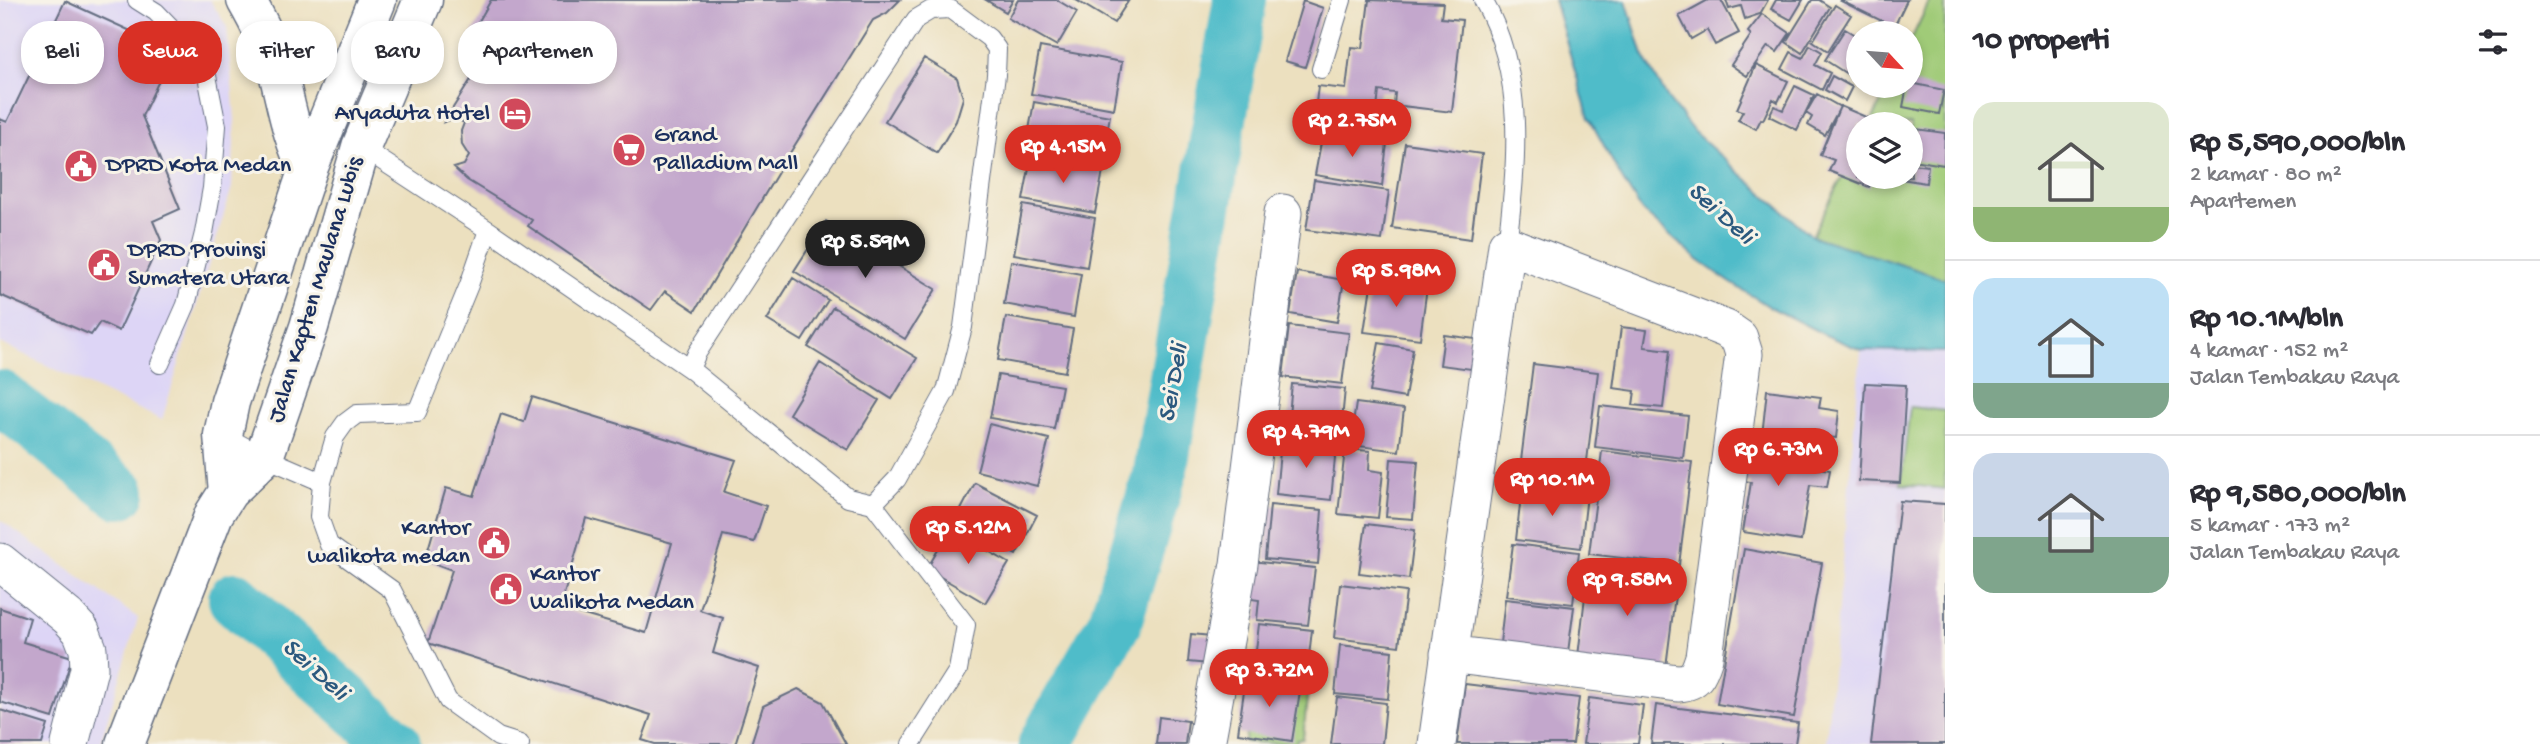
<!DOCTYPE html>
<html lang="id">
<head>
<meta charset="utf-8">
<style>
	body { margin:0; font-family:"Gochi Hand",sans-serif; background:#f2f2f3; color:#2b2b33; height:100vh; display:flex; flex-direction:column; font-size:26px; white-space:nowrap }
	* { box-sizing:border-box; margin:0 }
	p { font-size:23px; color:#7c7c81 }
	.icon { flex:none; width:38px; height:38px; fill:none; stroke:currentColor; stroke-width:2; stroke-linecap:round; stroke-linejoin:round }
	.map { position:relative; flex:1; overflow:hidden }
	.panel { display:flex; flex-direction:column; background:#fff; width:595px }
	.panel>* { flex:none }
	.guide { position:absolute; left:21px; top:21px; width:665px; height:63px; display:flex; gap:14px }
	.needle { width:46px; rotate:116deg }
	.tools { position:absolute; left:1846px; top:21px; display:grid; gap:14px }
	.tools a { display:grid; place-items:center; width:77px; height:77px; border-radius:50%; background:#fff; box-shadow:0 4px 10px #0003; font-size:35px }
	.price { position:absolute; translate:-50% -60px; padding:0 16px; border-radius:24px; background:#d93025; color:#fff; font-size:23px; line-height:46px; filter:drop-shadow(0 2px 4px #0008) }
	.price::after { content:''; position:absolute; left:50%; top:42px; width:21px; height:16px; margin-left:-10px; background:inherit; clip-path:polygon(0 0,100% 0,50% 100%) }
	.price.selected { background:#222; color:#fff }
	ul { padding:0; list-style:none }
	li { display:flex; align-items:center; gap:21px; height:175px; padding:0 28px }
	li+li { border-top:2px solid #e1e1e2 }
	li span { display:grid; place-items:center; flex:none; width:196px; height:140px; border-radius:21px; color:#555 }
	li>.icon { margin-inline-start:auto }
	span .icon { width:84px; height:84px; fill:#fffc; stroke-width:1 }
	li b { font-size:30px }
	h2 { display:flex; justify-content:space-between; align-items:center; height:84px; padding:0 28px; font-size:30px }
	.pill { padding:0 24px; border-radius:28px; background:#fff; box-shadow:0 4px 10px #0003; font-size:24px; line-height:63px }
	.pill.selected { background:#d93025; color:#fff }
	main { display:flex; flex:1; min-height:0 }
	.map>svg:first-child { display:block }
</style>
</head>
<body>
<main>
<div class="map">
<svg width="1945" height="744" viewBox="0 0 1945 744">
	<rect width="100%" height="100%" fill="#f7f3e8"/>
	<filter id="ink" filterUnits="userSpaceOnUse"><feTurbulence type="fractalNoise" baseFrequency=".0143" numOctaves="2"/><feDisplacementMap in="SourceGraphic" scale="14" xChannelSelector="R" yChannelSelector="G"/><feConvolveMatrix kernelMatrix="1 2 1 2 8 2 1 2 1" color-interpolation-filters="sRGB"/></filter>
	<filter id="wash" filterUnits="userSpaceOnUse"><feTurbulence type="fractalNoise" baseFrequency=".00686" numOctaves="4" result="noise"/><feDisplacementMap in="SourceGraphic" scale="28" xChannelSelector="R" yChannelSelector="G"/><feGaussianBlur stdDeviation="1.57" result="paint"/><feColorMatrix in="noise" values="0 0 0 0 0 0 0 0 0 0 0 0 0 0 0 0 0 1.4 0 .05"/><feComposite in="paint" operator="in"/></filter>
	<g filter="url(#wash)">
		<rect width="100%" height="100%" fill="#ece0bf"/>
		<path fill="#ddd5f6" d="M0,0H210L227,27L235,119L232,187L162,420L0,343Z
			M1861,350L1945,352V744H1826Z
			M0,520L138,618L100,744H0Z"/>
		<path fill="#a0cb78" stroke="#5e7d6b" stroke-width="2" d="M1930,0H1945V279L1812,236L1858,146V177H1911V124H1870L1889,86H1911V40Z
			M1910,407L1945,411V489L1901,484Z
			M1251,684L1308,687L1303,739L1297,740L1296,744L1245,742Z"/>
		<path fill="#4fbcc9" stroke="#357694" stroke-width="2" d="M1554,0H1626L1643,55L1668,99L1694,132L1734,168L1812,236L1945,279V352L1861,350L1823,334L1770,307L1731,283L1698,260L1642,211L1622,179L1589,118Z"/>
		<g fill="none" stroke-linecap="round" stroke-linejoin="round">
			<path stroke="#4fbcc9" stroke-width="54" d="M0,397L119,492
				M235,599L394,744
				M1045,744L1115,622L1160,473L1240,0"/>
		</g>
		<g id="blocks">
			<path fill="#c3a7cc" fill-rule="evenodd" d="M491,0H900L887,13L873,20L783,164L695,311L665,291L651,310L528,226L532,220L467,180L454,168L464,165L469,156L462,145L461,131L464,123L455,118L444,122L487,54L467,42Z
				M986,0H1013L1006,12Z
				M1018,0H1057L1077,12L1057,46L1008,18Z
				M1076,0H1129L1114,23Z
				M1369,0L1443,3L1441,18L1462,20L1452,112L1394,105L1395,93L1379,91L1375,127L1314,120L1318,86L1346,89L1351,47L1363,48Z
				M1708,0H1721L1739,33L1715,45L1707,30L1691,39L1679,16Z
				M1726,0H1768L1760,14L1745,19L1741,6L1729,9Z
				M1776,0H1803L1791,20L1771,9Z
				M1812,0H1819L1830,7L1802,53L1786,42Z
				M1839,0H1907L1894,27Z
				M65,1L146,38L148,55L167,64L142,116L180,209L153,221L161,240L119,331L100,322L91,335L0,295V119L7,122Z
				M1303,1L1323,8L1305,67L1285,61Z
				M1835,5L1851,15L1828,51L1813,41Z
				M1762,14L1790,33L1777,52L1768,46L1747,76L1731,65L1751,35L1748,32Z
				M1845,29L1858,37V81L1825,60Z
				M1810,45L1822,52L1815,65L1830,73L1822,90L1782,69L1791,52L1803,58Z
				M1040,47L1122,62L1114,109L1031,94Z
				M924,58L957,78L963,98L956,121L937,153L885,121Z
				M1756,65L1788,81L1778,102L1773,99L1763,120L1761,119L1756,129L1738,120L1743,111L1737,109Z
				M1832,76L1852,87L1845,101L1825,90Z
				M1911,83L1944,90L1939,114L1903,107L1907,86H1911Z
				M1795,86L1814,95L1797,130L1769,116L1774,106L1783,110Z
				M1817,94L1840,107L1825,135L1808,125L1812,117L1806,113Z
				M1034,102L1110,116L1101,165L1025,152Z
				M1840,106L1873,120L1871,124H1858V177H1874L1869,187L1829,171L1834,160L1820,155Z
				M1916,129L1945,133L1944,165L1912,160Z
				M1323,132L1387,143L1382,186L1315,175Z
				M1405,143L1482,154L1471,239L1392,228Z
				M1031,158L1103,171L1095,213L1023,200Z
				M1911,164L1928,166L1926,183L1895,178L1911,177Z
				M1314,180L1389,191L1382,240L1306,230Z
				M1023,205L1095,218L1087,267L1014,254Z
				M826,221L936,289L905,339L794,271Z
				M1011,261L1081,274L1074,317L1004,304Z
				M1297,272L1344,280L1337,322L1290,314Z
				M793,278L828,300L802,341L767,320Z
				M1372,279L1427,287L1420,339L1364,332Z
				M833,307L917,358L892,399L808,347Z
				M1006,317L1073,329L1065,372L998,360Z
				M1289,326L1349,333L1342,384L1283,377Z
				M1621,327L1647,330L1644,347L1670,350L1663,408L1633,405L1635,391L1613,388Z
				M1444,335L1476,339L1471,369L1440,365Z
				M1379,343L1413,349L1405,398L1370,392Z
				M820,363L879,400L848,450L789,414Z
				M1533,364L1598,372L1584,485L1519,477Z
				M998,375L1062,386L1054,429L990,418Z
				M1865,383L1906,385L1900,483L1859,481Z
				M1292,384L1345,389L1340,441L1287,437Z
				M1767,390L1821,397L1819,408L1839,411L1836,438L1815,436L1814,442L1762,436Z
				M532,397L736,460L724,492L766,506L754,542L723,535L700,610L723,618L713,653L759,668L735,744H655L642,740L651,715L428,643L452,570L425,560L446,488L474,496L501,414L524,422ZM586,518L672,543L646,633L560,608Z
				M1356,403L1404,409L1399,451L1350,445Z
				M1600,406L1688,416L1683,458L1595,447Z
				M989,424L1049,439L1037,486L977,471Z
				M1281,441L1336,447L1331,500L1276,494Z
				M1744,441L1813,450L1810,467L1830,470L1827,487L1810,485L1801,541L1743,532L1751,482L1738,480Z
				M1345,449L1370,451L1369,470L1383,472L1378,518L1338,514Z
				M1602,451L1692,462L1679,565L1589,554Z
				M1391,459L1418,461L1413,519L1386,517Z
				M975,483L1037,515L1016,555L954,523Z
				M1522,487L1587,495L1581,548L1516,540Z
				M1900,501L1945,504V744H1871Z
				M1270,505L1322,510L1318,564L1265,559Z
				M1366,524L1415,530L1409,579L1359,573Z
				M950,529L1009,563L985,603L927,569Z
				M1513,544L1579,552L1573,604L1506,596Z
				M1744,549L1822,563L1794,717L1717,704Z
				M1242,560L1315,568L1308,625L1257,620L1259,600L1237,597Z
				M1589,562L1678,572L1665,675L1577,665Z
				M1340,584L1406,592L1399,646L1334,638Z
				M1505,599L1574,607L1567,660L1499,652Z
				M0,608L30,618L23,642L72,657L53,718L0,702Z
				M1259,624L1312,630L1307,673L1254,668Z
				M1191,634L1211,636L1209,664L1188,662Z
				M1340,645L1392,651L1388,699L1335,694Z
				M1246,677L1301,685L1292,741L1238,733Z
				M1465,684L1579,698L1573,744H1457Z
				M798,689L823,702L846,744H751L763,706Z
				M1337,697L1386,703L1382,744H1331Z
				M1589,698L1643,705L1638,744H1583Z
				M1656,705L1798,723L1795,744H1651Z
				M0,710L48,725L42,744H0Z
				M1159,717L1188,721L1185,744H1156Z"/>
		</g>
	</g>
	<g filter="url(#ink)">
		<use href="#blocks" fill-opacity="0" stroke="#646d80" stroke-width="2"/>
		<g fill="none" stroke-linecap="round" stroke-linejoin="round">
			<defs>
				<path id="service" d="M137,0L156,12L189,46L207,76L217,126L212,188L204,233L186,305L160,364
					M1483,0C1526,75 1517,163 1507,245
					M1321,69L1342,0
					M361,147L488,230L690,369L848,498L873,504L897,479L946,391L963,327L996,75L997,49L989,38L950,9L931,10L916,19L697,353L690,369
					M488,230L469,285L417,412L357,414L345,423L335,437L322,482L319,517L329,545L392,590L448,701L498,737L520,744
					M223,435L264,457L322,482
					M873,504L966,625L958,670L911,744"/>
				<path id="minor" d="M0,562L68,617L81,631L88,649L89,669L70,744
					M1206,744L1239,564L1283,213
					M1437,744L1507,245L1726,329L1739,338L1744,354L1704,657C1699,673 1696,682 1678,683L1449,654"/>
				<path id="primary" d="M246,0C258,21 269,42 276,65C286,101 290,136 308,169
					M228,492L223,435L230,402L308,169L377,0
					M125,744L214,514L228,492L264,457L309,327L361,147L423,0"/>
			</defs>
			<use href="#service" stroke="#646d80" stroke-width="20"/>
			<use href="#minor" stroke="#646d80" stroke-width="39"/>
			<use href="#primary" stroke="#646d80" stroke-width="41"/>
			<use href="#service" stroke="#fff" stroke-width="18"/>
			<use href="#minor" stroke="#fff" stroke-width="37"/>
			<use href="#primary" stroke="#fff" stroke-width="38"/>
		</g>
	</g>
	<defs>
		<symbol id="hotel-disc" viewBox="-11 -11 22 22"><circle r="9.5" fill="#d1495b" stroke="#f7f3e8"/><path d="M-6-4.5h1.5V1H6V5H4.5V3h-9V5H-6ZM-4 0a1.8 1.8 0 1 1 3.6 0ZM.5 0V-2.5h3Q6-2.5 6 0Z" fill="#fff"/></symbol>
		<symbol id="supermarket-disc" viewBox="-11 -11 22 22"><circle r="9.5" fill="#d1495b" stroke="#f7f3e8"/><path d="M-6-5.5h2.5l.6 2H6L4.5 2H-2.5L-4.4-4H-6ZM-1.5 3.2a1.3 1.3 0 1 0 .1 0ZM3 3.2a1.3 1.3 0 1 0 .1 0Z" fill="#fff"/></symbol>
		<symbol id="civic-disc" viewBox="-11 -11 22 22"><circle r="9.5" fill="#d1495b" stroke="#f7f3e8"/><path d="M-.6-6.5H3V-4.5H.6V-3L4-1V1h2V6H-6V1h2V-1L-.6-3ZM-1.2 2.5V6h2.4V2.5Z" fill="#fff"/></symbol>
	</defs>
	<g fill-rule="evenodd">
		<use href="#hotel-disc" x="496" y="95" width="38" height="38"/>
		<use href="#supermarket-disc" x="610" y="131" width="38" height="38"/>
		<use href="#civic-disc" x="62" y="147" width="38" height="38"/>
		<use href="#civic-disc" x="85" y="246" width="38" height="38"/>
		<use href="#civic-disc" x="475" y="524" width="38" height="38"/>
		<use href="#civic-disc" x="487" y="570" width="38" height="38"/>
	</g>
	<g text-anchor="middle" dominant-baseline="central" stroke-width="6" stroke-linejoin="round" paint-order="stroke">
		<g font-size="24" fill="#1b2f5e" stroke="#f7f3e8" text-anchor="start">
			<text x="490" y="114" text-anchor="end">Aryaduta Hotel</text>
			<text x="654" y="136">Grand<tspan x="654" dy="28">Palladium Mall</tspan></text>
			<text x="106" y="166">DPRD Kota Medan</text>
			<text x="128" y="251">DPRD Provinsi<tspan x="128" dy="28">Sumatera Utara</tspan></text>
			<text x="470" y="529" text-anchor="end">Kantor<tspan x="470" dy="28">walikota medan</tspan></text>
			<text x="530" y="575">Kantor<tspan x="530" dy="28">Walikota Medan</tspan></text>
		</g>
		<g font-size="24" fill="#1b2f5e" stroke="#f7f3e8">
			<text transform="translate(317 290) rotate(-73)">Jalan Kapten Maulana Lubis</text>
		</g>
		<g font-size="26" font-style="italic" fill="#2b597e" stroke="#f7f3e8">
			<text transform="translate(1720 215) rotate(42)">Sei Deli</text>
			<text transform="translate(1175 383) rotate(-80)">Sei Deli</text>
			<text transform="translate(314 671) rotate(42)">Sei Deli</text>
		</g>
	</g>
</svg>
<div class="tools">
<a><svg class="needle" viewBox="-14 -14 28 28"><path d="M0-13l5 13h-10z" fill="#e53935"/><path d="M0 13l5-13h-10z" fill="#7c7c81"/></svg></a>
<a><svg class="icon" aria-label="layers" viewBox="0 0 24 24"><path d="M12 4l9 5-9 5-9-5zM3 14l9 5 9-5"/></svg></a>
</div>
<b class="price" style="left:1352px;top:159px">Rp 2.75M</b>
<b class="price" style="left:1063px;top:185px">Rp 4.15M</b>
<b class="price selected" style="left:865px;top:280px">Rp 5.59M</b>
<b class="price" style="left:1396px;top:309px">Rp 5.98M</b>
<b class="price" style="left:1306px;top:470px">Rp 4.79M</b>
<b class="price" style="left:1778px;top:488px">Rp 6.73M</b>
<b class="price" style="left:1552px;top:518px">Rp 10.1M</b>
<b class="price" style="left:968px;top:566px">Rp 5.12M</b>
<b class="price" style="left:1627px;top:618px">Rp 9.58M</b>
<b class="price" style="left:1269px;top:709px">Rp 3.72M</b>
<div class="guide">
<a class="pill">Beli</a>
<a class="pill selected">Sewa</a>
<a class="pill">Filter</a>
<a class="pill">Baru</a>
<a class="pill">Apartemen</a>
</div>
</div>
<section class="panel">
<h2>10 properti<svg class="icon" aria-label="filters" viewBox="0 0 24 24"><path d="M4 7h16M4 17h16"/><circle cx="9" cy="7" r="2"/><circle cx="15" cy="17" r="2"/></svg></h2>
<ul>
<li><span style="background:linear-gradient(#dfe7d0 75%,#8fb573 0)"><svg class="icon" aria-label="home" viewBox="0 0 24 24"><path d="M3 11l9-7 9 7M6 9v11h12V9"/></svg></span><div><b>Rp 5,590,000/bln</b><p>2 kamar · 80 m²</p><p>Apartemen</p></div></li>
<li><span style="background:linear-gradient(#bfe0f5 75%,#7fa58c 0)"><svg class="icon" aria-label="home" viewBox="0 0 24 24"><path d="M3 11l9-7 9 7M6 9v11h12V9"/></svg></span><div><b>Rp 10.1M/bln</b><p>4 kamar · 152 m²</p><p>Jalan Tembakau Raya</p></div></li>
<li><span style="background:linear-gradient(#c9d6e8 60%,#7fa58c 0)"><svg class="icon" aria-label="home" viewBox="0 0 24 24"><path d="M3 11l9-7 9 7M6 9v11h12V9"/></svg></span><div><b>Rp 9,580,000/bln</b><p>5 kamar · 173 m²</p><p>Jalan Tembakau Raya</p></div></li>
</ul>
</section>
</main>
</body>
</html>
